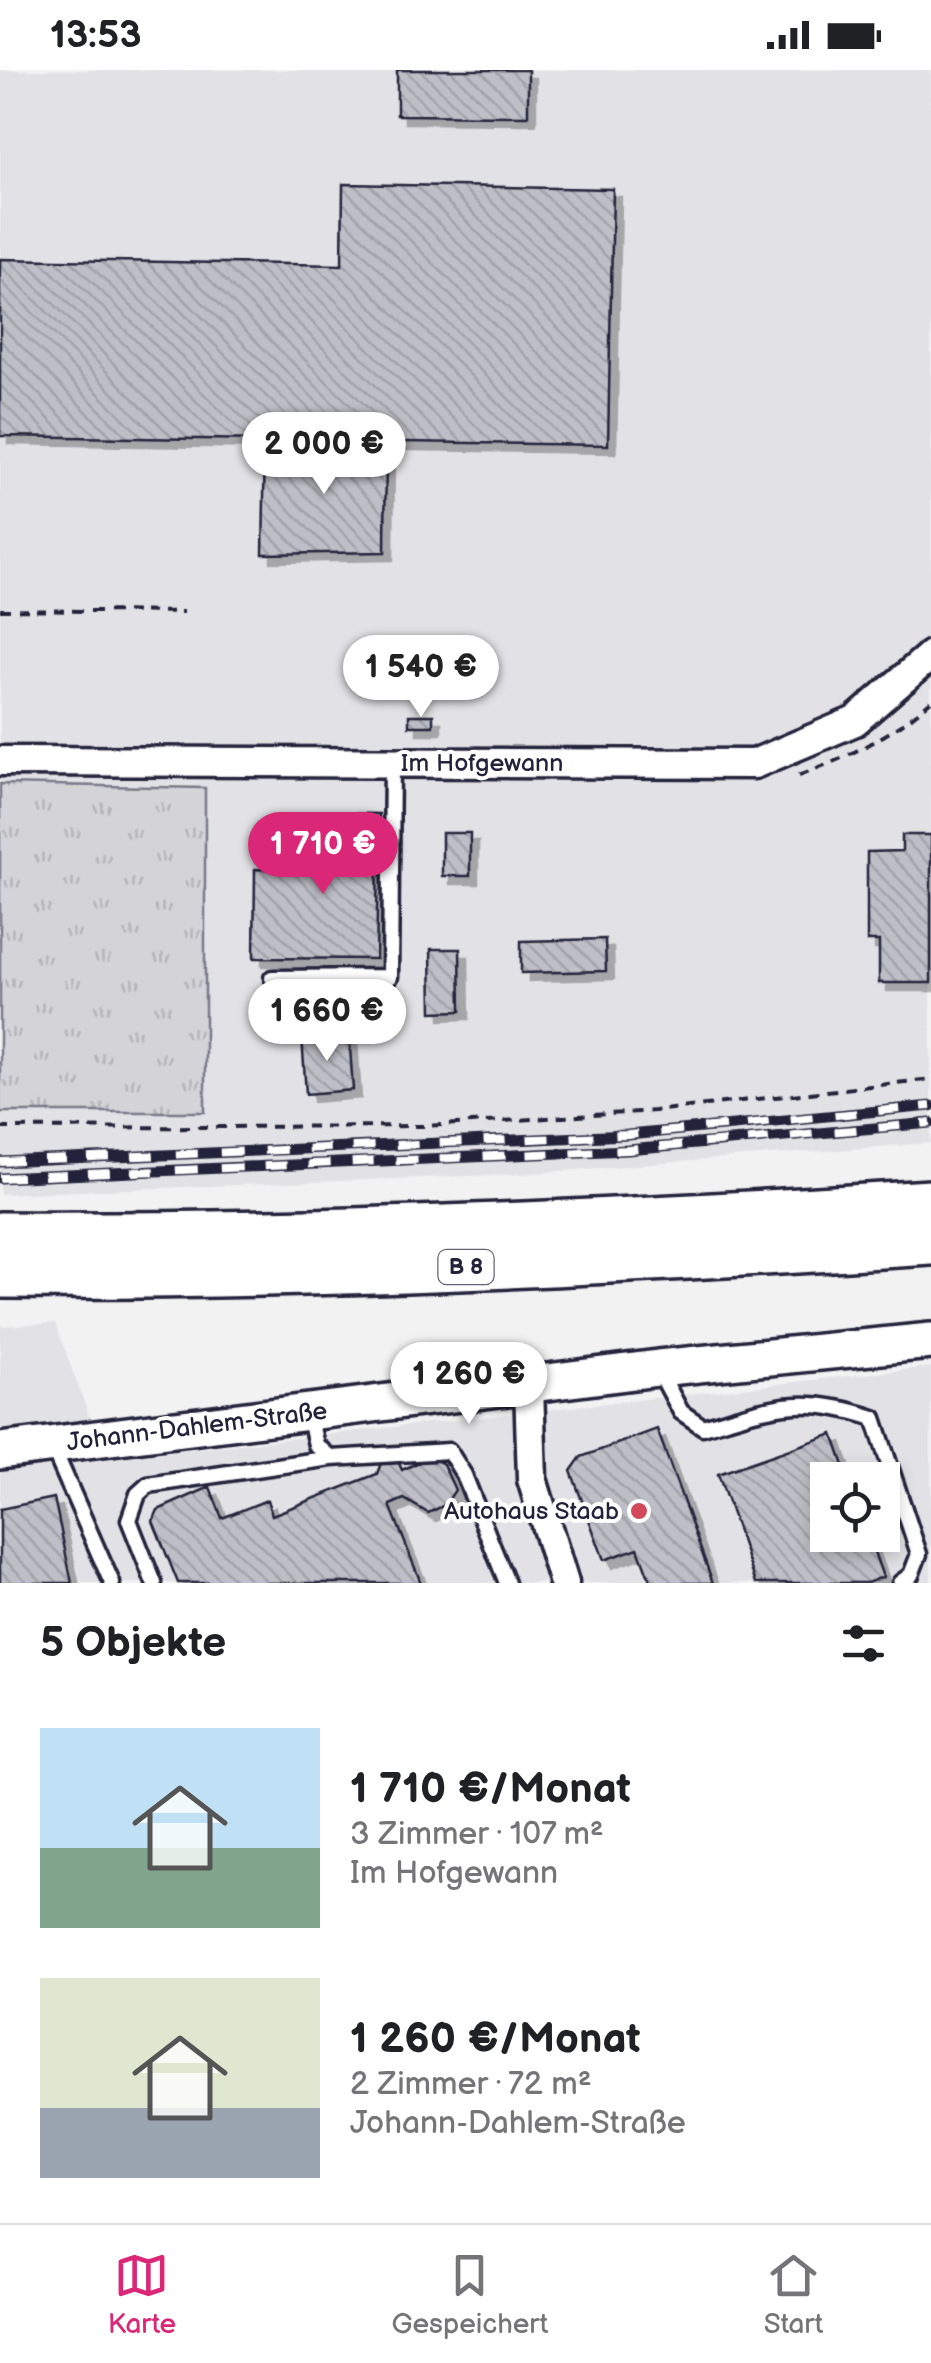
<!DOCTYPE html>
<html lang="de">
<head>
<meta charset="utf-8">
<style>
	body { margin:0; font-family:"Balsamiq Sans",sans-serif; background:#f6f6f6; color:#202124; height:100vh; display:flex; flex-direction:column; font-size:38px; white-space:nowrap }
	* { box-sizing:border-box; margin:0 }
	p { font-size:32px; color:#757577 }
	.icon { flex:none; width:55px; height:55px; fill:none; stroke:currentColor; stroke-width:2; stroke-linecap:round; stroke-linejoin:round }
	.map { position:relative; height:1513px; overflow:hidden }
	.side { display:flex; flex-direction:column; background:#fff; flex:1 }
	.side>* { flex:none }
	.fabs { position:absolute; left:810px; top:1392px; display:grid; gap:20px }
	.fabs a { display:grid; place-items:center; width:90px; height:90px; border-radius:0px; background:#fff; box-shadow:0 5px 15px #0003; font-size:50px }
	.price { position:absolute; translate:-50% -85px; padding:0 22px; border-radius:35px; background:#fff; color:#222; font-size:32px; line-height:65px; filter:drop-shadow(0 2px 5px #0008) }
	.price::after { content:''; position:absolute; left:50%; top:60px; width:30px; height:22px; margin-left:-15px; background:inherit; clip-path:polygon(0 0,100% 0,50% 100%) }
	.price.current { background:#db2777; color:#fff }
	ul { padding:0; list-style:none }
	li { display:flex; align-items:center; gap:30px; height:250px; padding:0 40px }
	li span { display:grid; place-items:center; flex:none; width:280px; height:200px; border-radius:0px; color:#555 }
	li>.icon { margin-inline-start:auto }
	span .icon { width:120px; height:120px; fill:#fffc; stroke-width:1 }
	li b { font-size:42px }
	h2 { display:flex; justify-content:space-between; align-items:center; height:120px; padding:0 40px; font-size:42px }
	.status { display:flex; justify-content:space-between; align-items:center; height:70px; padding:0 50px; background:#fff; direction:ltr }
	.status svg { height:28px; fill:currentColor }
	.tab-bar { display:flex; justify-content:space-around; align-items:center; height:140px; border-top:2px solid #e0e0e0; background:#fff; font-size:28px; color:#757577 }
	.tab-bar a { display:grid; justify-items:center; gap:5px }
	.tab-bar .current { color:#db2777 }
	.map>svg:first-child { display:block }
</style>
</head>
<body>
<div class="status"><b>13:53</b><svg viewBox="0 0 49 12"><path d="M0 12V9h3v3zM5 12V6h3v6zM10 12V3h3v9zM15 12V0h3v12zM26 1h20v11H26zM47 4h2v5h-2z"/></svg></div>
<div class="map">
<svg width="931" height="1513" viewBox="0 0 931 1513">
	<defs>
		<pattern id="grass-tufts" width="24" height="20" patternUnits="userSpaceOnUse" patternTransform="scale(2.5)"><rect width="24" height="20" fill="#d3d3d8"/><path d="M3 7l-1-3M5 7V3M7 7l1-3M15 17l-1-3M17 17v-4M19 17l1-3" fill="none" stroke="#b5b5ba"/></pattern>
		<pattern id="building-back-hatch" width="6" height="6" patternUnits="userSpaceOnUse" patternTransform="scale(2.5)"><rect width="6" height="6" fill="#bebec6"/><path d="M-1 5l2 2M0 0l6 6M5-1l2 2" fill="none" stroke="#a3a3ab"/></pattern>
		<filter id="shadow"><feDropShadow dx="8" dy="8" stdDeviation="0" flood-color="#0004"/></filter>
	</defs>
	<rect width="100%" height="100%" fill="#f2f2f3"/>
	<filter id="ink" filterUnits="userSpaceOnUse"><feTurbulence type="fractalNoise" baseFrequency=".01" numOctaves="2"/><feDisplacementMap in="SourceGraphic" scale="20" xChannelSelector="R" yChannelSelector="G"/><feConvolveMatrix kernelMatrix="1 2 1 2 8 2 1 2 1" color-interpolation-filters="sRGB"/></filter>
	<g filter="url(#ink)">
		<path fill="#e2e2e6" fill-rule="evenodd" d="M0,0H931V1073L521,1104L0,1124Z
			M55,1253L105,1389L931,1297V1513H0V1256ZM828,1410H882V1465H828Z"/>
		<path fill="url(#grass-tufts)" stroke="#7a7a8a" stroke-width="2.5" d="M0,714L205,718V1042H0Z"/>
		<path fill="url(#building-back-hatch)" stroke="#22223b" stroke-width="2.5" filter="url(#shadow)" d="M397,0H528V46L397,45Z
			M343,114L613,119L608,375L0,366V189L342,195Z
			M265,370L386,372L385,482L263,484Z
			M409,645H433V656H409Z
			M321,743L379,744L376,889L254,888L255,799L320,800Z
			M442,763H470V806H442Z
			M902,765H931V913H879V871H867V782L902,781Z
			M605,869L606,901L521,903V871Z
			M431,879H460L461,941L432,942Z
			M349,963L353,1020L306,1024L302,967Z
			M657,1359L713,1513H651L638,1478L604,1490L571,1401L581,1387Z
			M833,1364L849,1410H828V1465H868L883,1507L867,1513H756L718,1404Z
			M430,1387L443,1394L455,1420L445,1435L428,1443L404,1429L390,1435L421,1513H178L153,1451L158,1440L210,1417L222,1448L267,1430L272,1445L377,1404L382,1390L398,1391L402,1400Z
			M54,1428L72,1513H0V1439Z"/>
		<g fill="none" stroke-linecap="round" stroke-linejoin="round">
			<defs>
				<path id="service" d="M272,908L390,907L392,692
					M658,1299L681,1342L703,1357C773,1336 802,1324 874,1348L919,1484L911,1505L900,1513
					M309,1345L316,1375L331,1388L449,1381L464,1405L507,1513
					M52,1376L112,1513
					M154,1513L129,1450L138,1424L148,1415L331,1388"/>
				<path id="minor" d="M0,691L754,694L855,651L931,585
					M529,1316L532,1409L564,1513"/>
				<path id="tertiary" d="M0,1381L658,1298L931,1271"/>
				<path id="trunk" d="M0,1165C311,1167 621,1153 931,1133
					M0,1205C311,1208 621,1191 931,1172"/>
			</defs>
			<use href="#service" stroke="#22223b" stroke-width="21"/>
			<use href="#minor" stroke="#22223b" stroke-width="35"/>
			<use href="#tertiary" stroke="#22223b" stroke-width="42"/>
			<use href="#trunk" stroke="#22223b" stroke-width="52"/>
			<path stroke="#22223b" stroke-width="4" stroke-dasharray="10 8" stroke-linecap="butt" d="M0,540L184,542
				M799,705C849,687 891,666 931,631
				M0,1058L426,1056L654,1041L931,1009"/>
			<use href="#service" stroke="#fff" stroke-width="14"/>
			<use href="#minor" stroke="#fff" stroke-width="28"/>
			<use href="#tertiary" stroke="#fff" stroke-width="35"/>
			<use href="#trunk" stroke="#fff" stroke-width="45"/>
			<defs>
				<path id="rail" d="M0,1092L628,1065L931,1036
					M0,1108L628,1080L931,1053"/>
			</defs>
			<use href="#rail" stroke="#22223b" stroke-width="11"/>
			<use href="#rail" stroke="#fff" stroke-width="8" stroke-dasharray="22" stroke-linecap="butt"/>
		</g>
	</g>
	<circle fill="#d1495b" stroke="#fff" stroke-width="4" cx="639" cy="1441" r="10"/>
	<g text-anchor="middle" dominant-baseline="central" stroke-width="8" stroke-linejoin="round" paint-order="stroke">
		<rect fill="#fff" stroke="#646476" stroke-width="2.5" x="438.5" y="1180" width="55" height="34" rx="8"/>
		<g font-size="22" font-weight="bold" fill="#22223b">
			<text x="466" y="1197">B 8</text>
		</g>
		<g font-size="25" fill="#22223b" stroke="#fff">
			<text x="482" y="693">Im Hofgewann</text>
			<text transform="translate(197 1357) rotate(-7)">Johann-Dahlem-Straße</text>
		</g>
		<g font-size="25" fill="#22223b" stroke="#fff" text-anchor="end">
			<text x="619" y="1441">Autohaus Staab</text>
		</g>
	</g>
</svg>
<div class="fabs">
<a><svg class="icon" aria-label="locate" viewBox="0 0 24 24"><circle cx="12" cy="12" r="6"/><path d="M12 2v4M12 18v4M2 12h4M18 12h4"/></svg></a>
</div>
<b class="price" style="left:324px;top:427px">2 000 €</b>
<b class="price" style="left:421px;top:650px">1 540 €</b>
<b class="price current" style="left:323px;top:827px">1 710 €</b>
<b class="price" style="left:327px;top:994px">1 660 €</b>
<b class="price" style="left:469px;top:1357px">1 260 €</b>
</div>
<section class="side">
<h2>5 Objekte<svg class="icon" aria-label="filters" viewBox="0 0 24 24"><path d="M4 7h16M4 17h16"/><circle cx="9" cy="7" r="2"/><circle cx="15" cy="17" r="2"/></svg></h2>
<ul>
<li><span style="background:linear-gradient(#bfe0f5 60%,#7fa58c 0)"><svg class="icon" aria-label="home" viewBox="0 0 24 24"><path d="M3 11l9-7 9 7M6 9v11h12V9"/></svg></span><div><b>1 710 €/Monat</b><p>3 Zimmer · 107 m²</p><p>Im Hofgewann</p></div></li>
<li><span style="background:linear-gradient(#dfe7d0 65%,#9aa5b1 0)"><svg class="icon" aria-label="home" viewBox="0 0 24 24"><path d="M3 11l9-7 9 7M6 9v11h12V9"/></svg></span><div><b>1 260 €/Monat</b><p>2 Zimmer · 72 m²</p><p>Johann-Dahlem-Straße</p></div></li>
</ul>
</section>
<nav class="tab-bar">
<a class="current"><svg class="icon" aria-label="map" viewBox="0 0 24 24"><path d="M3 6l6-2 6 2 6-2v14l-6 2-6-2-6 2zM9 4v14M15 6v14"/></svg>Karte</a>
<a><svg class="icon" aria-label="saved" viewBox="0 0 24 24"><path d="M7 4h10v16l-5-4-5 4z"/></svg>Gespeichert</a>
<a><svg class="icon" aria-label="home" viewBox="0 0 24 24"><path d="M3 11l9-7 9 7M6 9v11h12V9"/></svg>Start</a>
</nav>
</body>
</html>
